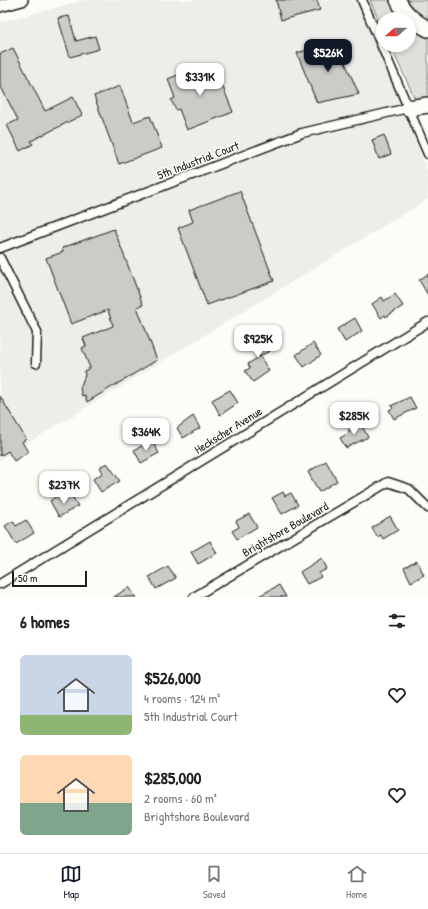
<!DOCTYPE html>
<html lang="en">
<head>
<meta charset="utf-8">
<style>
	body { margin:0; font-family:"Patrick Hand",sans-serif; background:#f6f6f6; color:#222; height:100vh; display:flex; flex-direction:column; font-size:15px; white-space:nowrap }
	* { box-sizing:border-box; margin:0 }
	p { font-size:13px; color:#767676 }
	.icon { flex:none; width:22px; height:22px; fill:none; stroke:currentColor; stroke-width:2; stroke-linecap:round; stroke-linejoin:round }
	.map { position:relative; height:597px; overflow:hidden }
	.drawer { display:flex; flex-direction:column; background:#fff; flex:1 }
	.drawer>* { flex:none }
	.needle { width:26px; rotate:250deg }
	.buttons { position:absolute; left:376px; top:12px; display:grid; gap:8px }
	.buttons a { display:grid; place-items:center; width:40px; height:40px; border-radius:50%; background:#fff; box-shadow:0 2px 6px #0003; font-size:20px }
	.scale { position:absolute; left:12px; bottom:10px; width:75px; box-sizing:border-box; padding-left:4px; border:2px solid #1c1c1c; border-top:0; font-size:11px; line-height:14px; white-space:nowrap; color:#1c1c1c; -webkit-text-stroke:3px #fdfcf7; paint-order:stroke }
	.price { position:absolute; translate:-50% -34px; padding:0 9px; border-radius:8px; background:#fff; color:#222; font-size:13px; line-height:26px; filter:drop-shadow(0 1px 2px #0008) }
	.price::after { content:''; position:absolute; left:50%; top:24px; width:12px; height:9px; margin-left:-6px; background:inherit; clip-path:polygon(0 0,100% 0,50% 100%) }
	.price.selected { background:#111827; color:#fff }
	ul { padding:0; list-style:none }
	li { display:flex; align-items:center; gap:12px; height:100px; padding:0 20px }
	li span { display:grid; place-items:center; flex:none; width:112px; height:80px; border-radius:6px; color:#555 }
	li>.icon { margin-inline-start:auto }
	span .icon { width:48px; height:48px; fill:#fffc; stroke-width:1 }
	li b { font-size:17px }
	h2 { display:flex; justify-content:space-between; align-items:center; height:48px; padding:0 20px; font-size:17px }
	.tabs { display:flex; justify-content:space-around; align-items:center; height:56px; border-top:1px solid #e0e0e0; background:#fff; font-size:11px; color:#767676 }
	.tabs a { display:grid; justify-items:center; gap:2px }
	.tabs .selected { color:#111827 }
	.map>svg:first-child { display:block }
</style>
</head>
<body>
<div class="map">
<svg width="428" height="597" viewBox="0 0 428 597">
	<rect width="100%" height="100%" fill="#fdfcf7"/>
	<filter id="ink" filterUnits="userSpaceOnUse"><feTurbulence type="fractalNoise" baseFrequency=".025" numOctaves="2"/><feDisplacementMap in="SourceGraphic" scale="8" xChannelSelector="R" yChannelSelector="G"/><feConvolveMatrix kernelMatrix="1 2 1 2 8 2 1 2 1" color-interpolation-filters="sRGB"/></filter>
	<g filter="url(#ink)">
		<path fill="#eeede9" d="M85,0H360L428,173V199L0,460V22Z"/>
		<path fill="#e0dfdb" stroke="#7e7e7c" d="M370,0H392L405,19H383V29Z
			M404,0H428V25Z
			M409,24L428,34V102L416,101L390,45H409Z"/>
		<path fill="#cccbc8" stroke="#1c1c1c" d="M276,0H317L320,10L281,20Z
			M69,16L76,41L95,36L99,49L70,57L58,18Z
			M336,42L359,94L317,103L297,53Z
			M13,48L45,111L73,97L82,115L31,141L33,144L20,151L7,125L18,120L0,85V54Z
			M214,65L233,112L187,130L179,109L176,110L171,100L175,98L168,79L193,69L195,73Z
			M120,86L133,122L150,116L162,148L119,164L94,96Z
			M384,135L391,154L379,159L372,140Z
			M240,191L274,281L207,305L178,228L193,222L189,210Z
			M114,229L143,305L137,307L157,360L87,402L85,395L82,396L80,388L85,375L84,371L90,368L82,348L86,346L83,338L113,326L108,310L71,324L46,258L63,252L62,248Z
			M428,274V295L419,280Z
			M395,294L403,306L386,317L385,315L381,318L372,304L382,297L384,301Z
			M355,318L362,331L345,342L337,329Z
			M262,335L270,351L260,356L269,371L253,382L245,371L250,368L248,364L260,356L257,358L252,348L255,347L251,340Z
			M313,343L321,355L304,367L296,355Z
			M230,390L238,403L220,415L212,400Z
			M0,396L26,439L22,442L28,452L14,461L8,451L0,456Z
			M410,397L416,408L394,419L389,410L393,408L391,406Z
			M193,416L200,428L183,438L177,428Z
			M358,423H360L368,437L346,448L340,438L349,433V429Z
			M152,441L159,453L141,463L134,450Z
			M326,461L337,481L319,492L308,472Z
			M107,463L120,481L101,492L93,479L103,473L100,467Z
			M283,492L285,496L291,493L298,505L282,514L272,498Z
			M70,493L78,506L59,517L50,501L58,495L60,500Z
			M249,514L257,527L237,539L232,531L239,527L236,521Z
			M390,516L398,530L383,539L381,535L377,537L372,528Z
			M26,520L34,533L16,544L5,526L13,521L16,526Z
			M210,541L217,553L198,564L191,552Z
			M322,558L327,569L319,573L321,577L307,584L300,572Z
			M417,561L424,575L411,582L404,568Z
			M168,566L176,578L156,589L149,577Z
			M279,585L286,597H257Z
			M129,587L136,597H114Z"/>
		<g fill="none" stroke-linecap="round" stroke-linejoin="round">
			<defs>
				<path id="minor" d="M362,0L428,154
					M0,248L302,133L408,108
					M0,258L37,332L36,363
					M0,584L428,322
					M194,597L388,482L409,489L428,508"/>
				<path id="secondary" d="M0,6L22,0"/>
				<path id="motorway" d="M398,0C404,14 415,22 428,29
					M408,108L428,105"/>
			</defs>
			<use href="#minor" stroke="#1c1c1c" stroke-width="11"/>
			<use href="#secondary" stroke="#1c1c1c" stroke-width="14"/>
			<use href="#motorway" stroke="#1c1c1c" stroke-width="18"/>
			<use href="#minor" stroke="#fdfcf7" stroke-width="8"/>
			<use href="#secondary" stroke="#fdfcf7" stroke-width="11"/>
			<use href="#motorway" stroke="#fdfcf7" stroke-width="15"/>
		</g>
	</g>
	<g text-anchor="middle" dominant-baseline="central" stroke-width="3" stroke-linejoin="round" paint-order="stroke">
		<g font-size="12" fill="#1c1c1c" stroke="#fdfcf7">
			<text transform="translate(198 160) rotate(-21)">5th Industrial Court</text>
			<text transform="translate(228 430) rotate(-32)">Heckscher Avenue</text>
			<text transform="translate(285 529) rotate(-30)">Brightshore Boulevard</text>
		</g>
	</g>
</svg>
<div class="buttons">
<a><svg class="needle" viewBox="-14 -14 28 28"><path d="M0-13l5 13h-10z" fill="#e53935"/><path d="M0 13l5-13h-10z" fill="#767676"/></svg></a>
</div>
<div class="scale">50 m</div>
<b class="price selected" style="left:328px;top:73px">$526K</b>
<b class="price" style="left:200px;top:97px">$331K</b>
<b class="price" style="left:258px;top:359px">$925K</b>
<b class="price" style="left:354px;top:436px">$285K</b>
<b class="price" style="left:146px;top:452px">$364K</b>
<b class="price" style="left:64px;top:505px">$237K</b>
</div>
<section class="drawer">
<h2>6 homes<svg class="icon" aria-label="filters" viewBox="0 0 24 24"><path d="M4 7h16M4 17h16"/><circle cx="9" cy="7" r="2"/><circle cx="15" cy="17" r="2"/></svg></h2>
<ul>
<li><span style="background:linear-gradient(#c9d6e8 75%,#8fb573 0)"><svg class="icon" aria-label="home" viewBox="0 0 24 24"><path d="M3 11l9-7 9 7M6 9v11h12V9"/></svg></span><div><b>$526,000</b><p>4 rooms · 124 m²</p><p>5th Industrial Court</p></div><svg class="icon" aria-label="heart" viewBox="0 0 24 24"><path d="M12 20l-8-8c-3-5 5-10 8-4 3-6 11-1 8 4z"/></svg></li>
<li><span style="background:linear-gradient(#ffd9b3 60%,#7fa58c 0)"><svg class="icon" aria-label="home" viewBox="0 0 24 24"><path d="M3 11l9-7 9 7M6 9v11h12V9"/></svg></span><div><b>$285,000</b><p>2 rooms · 60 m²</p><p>Brightshore Boulevard</p></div><svg class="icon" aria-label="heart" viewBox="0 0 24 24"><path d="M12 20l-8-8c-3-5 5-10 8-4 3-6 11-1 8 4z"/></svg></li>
</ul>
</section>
<nav class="tabs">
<a class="selected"><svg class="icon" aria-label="map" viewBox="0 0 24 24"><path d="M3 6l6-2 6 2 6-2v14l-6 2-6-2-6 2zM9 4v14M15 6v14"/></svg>Map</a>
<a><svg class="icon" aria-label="saved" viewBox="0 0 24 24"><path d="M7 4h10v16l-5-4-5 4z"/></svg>Saved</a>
<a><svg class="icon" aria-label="home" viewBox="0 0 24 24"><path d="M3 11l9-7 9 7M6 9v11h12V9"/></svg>Home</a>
</nav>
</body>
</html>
